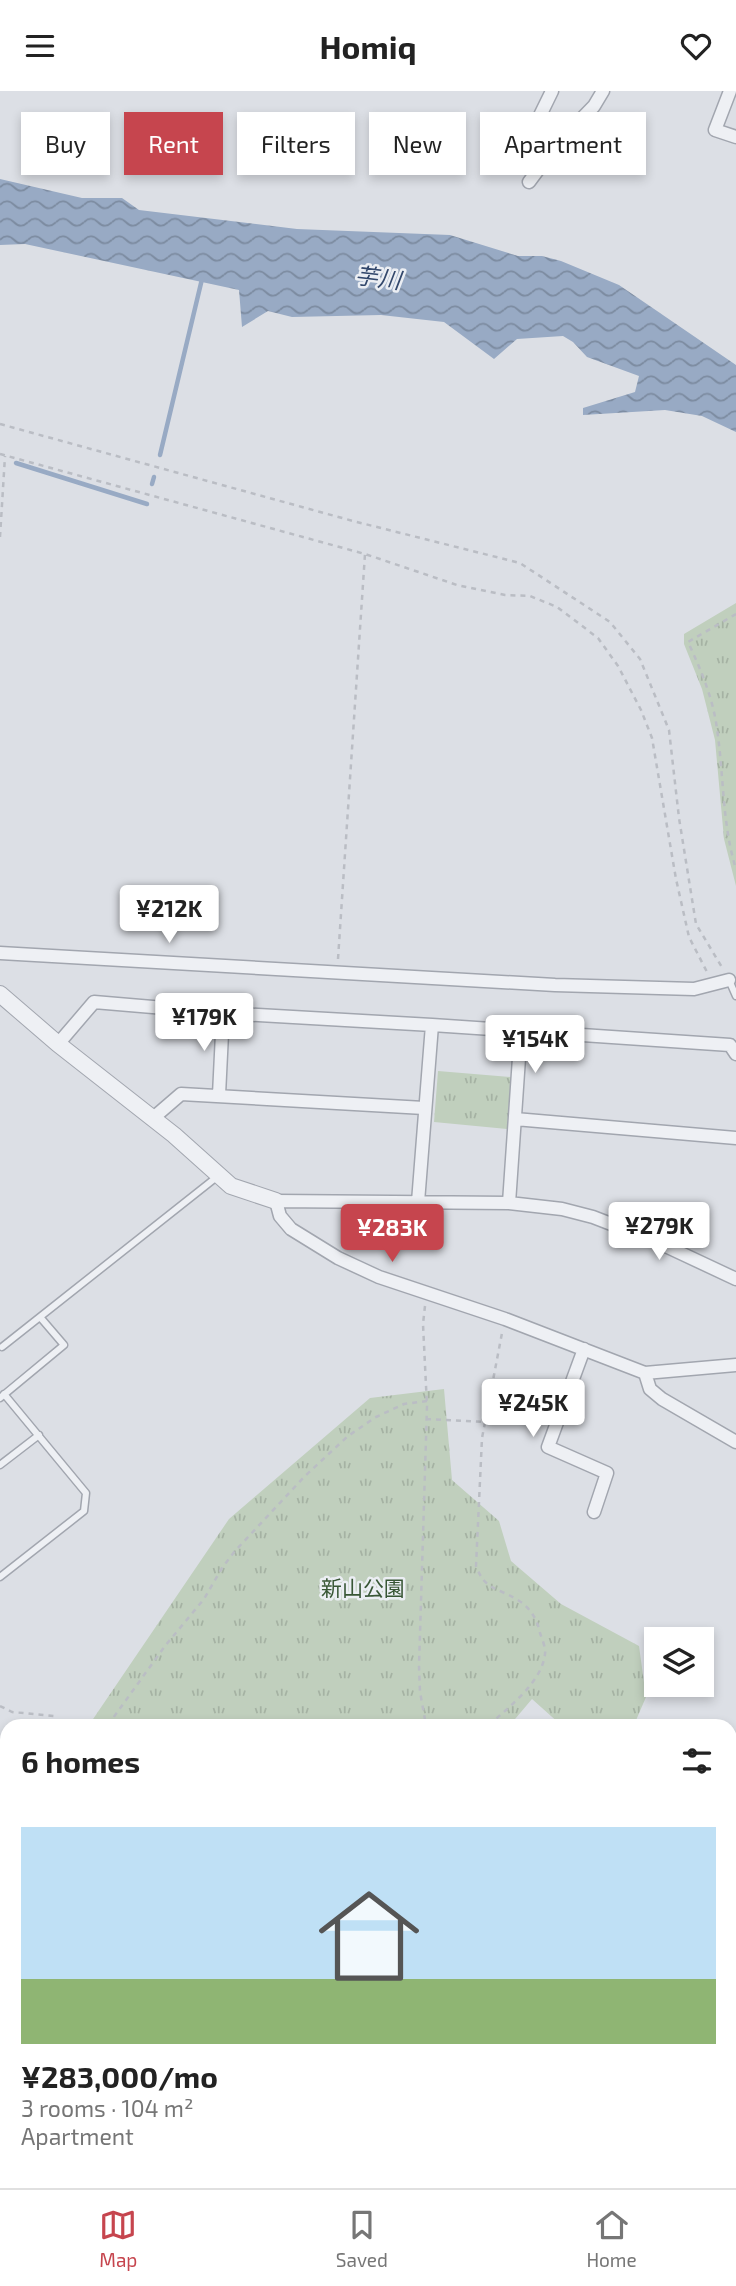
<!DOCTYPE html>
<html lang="en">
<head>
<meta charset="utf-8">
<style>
	body { margin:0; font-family:"Exo 2","Noto Sans JP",sans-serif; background:#f2f2f2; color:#222; height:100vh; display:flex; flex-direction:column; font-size:26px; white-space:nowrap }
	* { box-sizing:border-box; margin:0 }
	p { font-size:23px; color:#767676 }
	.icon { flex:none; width:38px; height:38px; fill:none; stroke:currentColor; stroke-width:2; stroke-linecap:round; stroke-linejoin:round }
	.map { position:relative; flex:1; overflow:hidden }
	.side { position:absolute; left:0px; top:1628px; width:737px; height:471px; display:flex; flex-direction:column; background:#fff; border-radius:21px 21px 0 0; box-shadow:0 4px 10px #0003 }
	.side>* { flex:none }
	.guide { position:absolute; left:21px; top:21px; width:695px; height:63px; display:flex; gap:14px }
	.controls { position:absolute; left:644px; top:1536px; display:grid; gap:14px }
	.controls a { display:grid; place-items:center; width:70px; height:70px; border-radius:0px; background:#fff; box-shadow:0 4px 10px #0003; font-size:35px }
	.price { position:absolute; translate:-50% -60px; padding:0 16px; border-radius:7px; background:#fff; color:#222; font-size:23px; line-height:46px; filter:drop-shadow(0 2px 4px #0008) }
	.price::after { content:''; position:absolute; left:50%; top:42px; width:21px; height:16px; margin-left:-10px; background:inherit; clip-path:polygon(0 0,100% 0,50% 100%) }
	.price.current { background:#c6454e; color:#fff }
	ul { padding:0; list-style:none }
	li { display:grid; align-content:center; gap:14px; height:371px; padding:0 21px }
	li span { display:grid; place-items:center; height:217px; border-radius:0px; color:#555 }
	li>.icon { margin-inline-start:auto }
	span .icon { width:126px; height:126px; fill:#fffc; stroke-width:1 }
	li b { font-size:30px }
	h2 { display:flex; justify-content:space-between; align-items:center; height:84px; padding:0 21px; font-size:30px }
	.chip { padding:0 24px; border-radius:0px; background:#fff; box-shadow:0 4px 10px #0003; font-size:24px; line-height:63px }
	.chip.current { background:#c6454e; color:#fff }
	header { display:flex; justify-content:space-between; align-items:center; height:91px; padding:0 21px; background:#fff; font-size:32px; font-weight:700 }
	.menu { display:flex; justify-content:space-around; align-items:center; height:98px; border-top:2px solid #e0e0e0; background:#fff; font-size:19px; color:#767676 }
	.menu a { display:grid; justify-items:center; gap:4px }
	.menu .current { color:#c6454e }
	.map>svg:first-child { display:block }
</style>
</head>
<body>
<header><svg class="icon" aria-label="menu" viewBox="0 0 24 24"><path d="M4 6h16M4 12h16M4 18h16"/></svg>Homiq<svg class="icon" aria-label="heart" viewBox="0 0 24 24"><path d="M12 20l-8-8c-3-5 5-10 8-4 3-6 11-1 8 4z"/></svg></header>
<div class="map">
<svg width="736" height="2097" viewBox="0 0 736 2097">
	<defs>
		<pattern id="park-tufts" width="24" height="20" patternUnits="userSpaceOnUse" patternTransform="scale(1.75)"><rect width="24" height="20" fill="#c0cfbd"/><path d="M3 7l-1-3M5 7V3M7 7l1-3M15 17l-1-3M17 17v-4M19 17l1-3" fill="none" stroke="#a5b2a3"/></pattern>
		<pattern id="water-waves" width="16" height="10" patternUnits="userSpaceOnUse" patternTransform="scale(1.75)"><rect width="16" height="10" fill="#98aac4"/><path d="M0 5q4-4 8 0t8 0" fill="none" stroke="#7c8ba0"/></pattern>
	</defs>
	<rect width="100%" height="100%" fill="#dcdfe5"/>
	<path fill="url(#park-tufts)" d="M736,512V795L724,748L715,649L702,598L684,553V543Z
		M438,980L511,986L507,1038L434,1031Z
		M444,1298L452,1389L499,1430L511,1470L561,1513L639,1555L646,1606L634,1634H561L532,1608L510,1634H89L229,1428L370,1307Z
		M7,1984V2091H730V2007L736,2023V2097H0V2013Z"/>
	<path fill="url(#water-waves)" d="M0,88L82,107H122L139,119L297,138L450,144L518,165H542L561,170L619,194L736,274V341L702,325L665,319L583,324V317L635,301L639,285L587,266L573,251L563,245L517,248L494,268L444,231L381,224L292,226L268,220L242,236L239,199L25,153L0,154Z"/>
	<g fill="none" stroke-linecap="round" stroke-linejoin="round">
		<path stroke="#98aac4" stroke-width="4.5" d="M160,364L202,188
			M16,372L147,413
			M152,393L154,386"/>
		<defs>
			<path id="service" d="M729,889L736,905
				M2,1256L218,1085
				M0,1307L64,1254L40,1226
				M0,1374L39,1344
				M0,1486L84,1420L86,1402L4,1303"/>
			<path id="minor" d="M552,0L530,45L558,52
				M730,0L715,39L736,46
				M529,91L558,52L594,15L603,0
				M0,862L555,894L694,898L729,889
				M58,953L94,911L223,922L432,934
				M219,1004L223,922
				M152,1028L181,1003L424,1017
				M515,1028L736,1047
				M418,1111L432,934L730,954L736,963
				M509,1112L521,938
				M736,1188L655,1150L593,1126L562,1118L509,1112L276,1110L280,1125L291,1138L338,1167L379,1186L505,1228L645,1282L736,1274
				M584,1258L548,1356L607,1382L594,1421
				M645,1282L650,1298L662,1308L736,1351"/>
			<path id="tertiary" d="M0,903L58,953L174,1044L231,1095L276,1110"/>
		</defs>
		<use href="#service" stroke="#a2a6af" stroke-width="9"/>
		<use href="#minor" stroke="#a2a6af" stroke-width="15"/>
		<use href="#tertiary" stroke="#a2a6af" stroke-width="18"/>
		<path stroke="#babdc4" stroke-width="2.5" stroke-dasharray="5 5" stroke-linecap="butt" d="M0,333L353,430L520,472L610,531L640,568L669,639L679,727L696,833L723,878
			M0,363L365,463L457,494L505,504L530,505L557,516L598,547L618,575L641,619L652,647L676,788L689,846L707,881
			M0,446L5,365
			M736,523L688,551C701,579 713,607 717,638C724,685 722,733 736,778
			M338,868L365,463
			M425,1215L423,1233L427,1315L419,1575L420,1601L426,1634
			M426,1328L485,1331
			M0,1615L12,1621L54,1625
			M108,1634L165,1555L204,1508L222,1477L235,1460L305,1385L348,1345L376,1326L404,1313L427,1310
			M489,1634C509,1616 542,1591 545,1563C546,1557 542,1548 540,1542C537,1527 529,1515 516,1508C496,1496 485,1499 476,1475L482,1347L502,1242
			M730,1871L736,1862
			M730,2049L736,2055
			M4,2097L7,2083
			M366,2097L369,2091
			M426,2097L427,2091"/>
		<use href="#service" stroke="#eef0f4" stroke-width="6"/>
		<use href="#minor" stroke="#eef0f4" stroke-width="12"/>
		<use href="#tertiary" stroke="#eef0f4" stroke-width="16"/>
	</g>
	<g text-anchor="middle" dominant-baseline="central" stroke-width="5" stroke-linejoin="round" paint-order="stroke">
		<g font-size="21" fill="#385635" stroke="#ebeef3">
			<text x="363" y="1496">新山公園</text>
		</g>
		<g font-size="23" font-style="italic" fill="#33486c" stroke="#ebeef3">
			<text transform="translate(378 186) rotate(7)">芋川</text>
		</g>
	</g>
</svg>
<div class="controls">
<a><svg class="icon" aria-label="layers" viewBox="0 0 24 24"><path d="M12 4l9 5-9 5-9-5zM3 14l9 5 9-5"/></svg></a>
</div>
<b class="price" style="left:169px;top:854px">¥212K</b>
<b class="price" style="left:204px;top:962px">¥179K</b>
<b class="price" style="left:535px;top:984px">¥154K</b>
<b class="price" style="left:659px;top:1171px">¥279K</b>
<b class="price current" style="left:392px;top:1173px">¥283K</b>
<b class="price" style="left:533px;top:1348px">¥245K</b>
<div class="guide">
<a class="chip">Buy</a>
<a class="chip current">Rent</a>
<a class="chip">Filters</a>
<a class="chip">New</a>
<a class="chip">Apartment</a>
</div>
<section class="side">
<h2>6 homes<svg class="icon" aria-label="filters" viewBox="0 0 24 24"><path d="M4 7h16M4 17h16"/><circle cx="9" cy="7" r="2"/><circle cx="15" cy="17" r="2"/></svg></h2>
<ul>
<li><span style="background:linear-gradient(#bfe0f5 70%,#8fb573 0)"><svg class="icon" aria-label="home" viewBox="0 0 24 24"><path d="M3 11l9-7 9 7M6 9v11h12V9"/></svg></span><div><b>¥283,000/mo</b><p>3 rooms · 104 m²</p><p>Apartment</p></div></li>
</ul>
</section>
</div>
<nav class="menu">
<a class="current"><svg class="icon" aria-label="map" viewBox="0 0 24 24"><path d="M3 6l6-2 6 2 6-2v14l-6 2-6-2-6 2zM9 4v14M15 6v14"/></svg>Map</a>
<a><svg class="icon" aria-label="saved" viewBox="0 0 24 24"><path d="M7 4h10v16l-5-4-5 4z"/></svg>Saved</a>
<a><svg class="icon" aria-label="home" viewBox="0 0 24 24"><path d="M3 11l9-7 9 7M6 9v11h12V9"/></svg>Home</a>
</nav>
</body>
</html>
